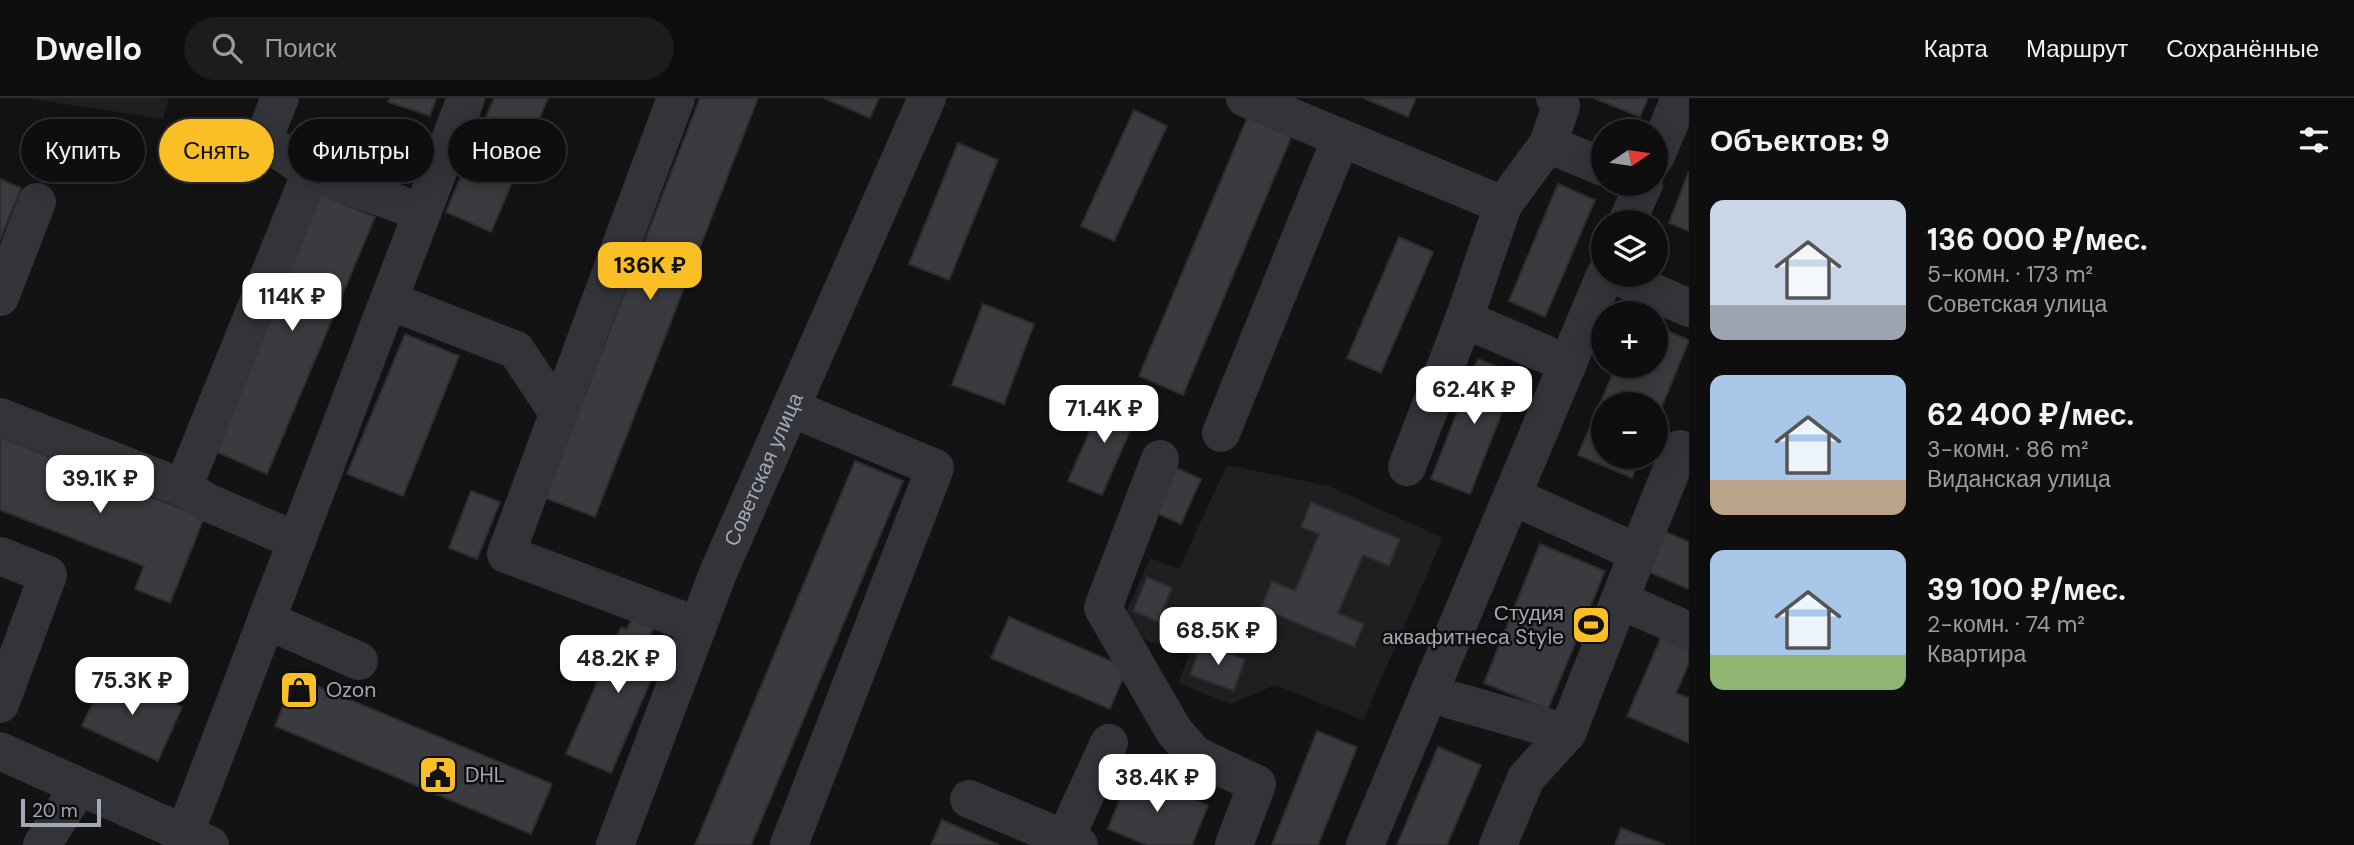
<!DOCTYPE html>
<html lang="ru">
<head>
<meta charset="utf-8">
<style>
	body { margin:0; font-family:"DM Sans",sans-serif; background:#1c1c1d; color:#f1f3f6; height:100vh; display:flex; flex-direction:column; font-size:26px; white-space:nowrap }
	* { box-sizing:border-box; margin:0 }
	p { font-size:23px; color:#9b9c9e }
	.icon { flex:none; width:38px; height:38px; fill:none; stroke:currentColor; stroke-width:2; stroke-linecap:round; stroke-linejoin:round }
	.map { position:relative; flex:1; overflow:hidden }
	.details { display:flex; flex-direction:column; background:#0e0e0f; width:665px }
	.details>* { flex:none }
	.banner { position:absolute; left:21px; top:21px; width:665px; height:63px; display:flex; gap:14px }
	.needle { width:46px; rotate:77deg }
	.tools { position:absolute; left:1591px; top:21px; display:grid; gap:14px }
	.tools a { display:grid; place-items:center; width:77px; height:77px; border-radius:50%; background:#0e0e0f; box-shadow:0 4px 18px #0003,0 0 0 2px #2e2e2f; font-size:35px }
	.scale { position:absolute; left:21px; bottom:18px; width:80px; box-sizing:border-box; padding-left:7px; border:4px solid #a3a8b6; border-top:0; font-size:19px; line-height:24px; white-space:nowrap; color:#a3a8b6; -webkit-text-stroke:5px #0e0e0f; paint-order:stroke }
	.price { position:absolute; translate:-50% -60px; padding:0 16px; border-radius:14px; background:#fff; color:#222; font-size:23px; line-height:46px; filter:drop-shadow(0 2px 4px #0008) }
	.price::after { content:''; position:absolute; left:50%; top:42px; width:21px; height:16px; margin-left:-10px; background:inherit; clip-path:polygon(0 0,100% 0,50% 100%) }
	.price.active { background:#fabf25; color:#111 }
	ul { padding:0; list-style:none }
	li { display:flex; align-items:center; gap:21px; height:175px; padding:0 21px }
	li span { display:grid; place-items:center; flex:none; width:196px; height:140px; border-radius:14px; color:#555 }
	li>.icon { margin-inline-start:auto }
	span .icon { width:84px; height:84px; fill:#fffc; stroke-width:1 }
	li b { font-size:30px }
	h2 { display:flex; justify-content:space-between; align-items:center; height:84px; padding:0 21px; font-size:30px }
	.chip { padding:0 24px; border-radius:32px; background:#0e0e0f; box-shadow:0 4px 18px #0003,0 0 0 2px #2e2e2f; font-size:24px; line-height:63px }
	.chip.active { background:#fabf25; color:#111 }
	header { display:flex; align-items:center; gap:42px; box-sizing:border-box; height:98px; padding:0 35px; background:#0e0e0f; border-bottom:2px solid #2e2e2f }
	header strong { font-size:33px }
	nav { display:flex; gap:38px; margin-inline-start:auto; font-size:24px }
	.search { width:490px; height:63px; background:#1c1c1d; display:flex; align-items:center; gap:18px; box-sizing:border-box; padding:0 24px; border-radius:38px; color:#9b9c9e; font-size:26px }
	main { display:flex; flex:1; min-height:0 }
	.map>svg:first-child { display:block }
</style>
</head>
<body>
<header>
<strong>Dwello</strong>
<div class="search"><svg class="icon" aria-label="search" viewBox="0 0 24 24"><circle cx="10" cy="10" r="6"/><path d="M15 15l6 6"/></svg>Поиск</div>
<nav><a>Карта</a><a>Маршрут</a><a>Сохранённые</a></nav>
</header>
<main>
<div class="map">
<svg width="1689" height="747" viewBox="0 0 1689 747">
	<rect width="100%" height="100%" fill="#131314"/>
	<path fill="#1f1f21" d="M26,0H169L163,21Z
		M1227,367L1329,388L1443,440L1363,622L1275,587L1230,606L1178,585L1190,555L1150,544L1121,526L1150,460L1179,471Z"/>
	<path fill="#3a3b3f" stroke="#2d2c31" stroke-width="2" d="M390,0H436L430,18L388,4Z
		M494,0H548L491,134L446,114Z
		M700,0H758L595,419L545,400Z
		M824,0H879L870,20Z
		M1364,0H1416L1408,19Z
		M1594,0H1648L1640,19Z
		M1134,12L1167,28L1114,143L1081,128Z
		M1248,18L1292,37L1183,297L1139,278Z
		M958,45L998,62L949,182L909,166Z
		M1689,73V133L1669,125Z
		M0,81L21,90L0,142Z
		M1558,86L1595,102L1545,219L1509,203Z
		M318,95L375,119L267,376L210,351Z
		M1399,139L1433,154L1381,275L1347,260Z
		M983,206L1034,226L1004,306L952,287Z
		M1656,228L1689,242L1656,323V306H1603V359H1640L1632,380L1578,357L1616,268H1656Z
		M405,236L459,258L403,398L347,376Z
		M1478,261L1517,276L1470,396L1431,381Z
		M1105,298L1139,312L1102,397L1068,383Z
		M0,339L204,420L170,505L135,491L144,468L0,412Z
		M855,363L903,383L751,747H695Z
		M1176,370L1201,381L1181,426L1156,415Z
		M471,393L500,404L477,461L449,450Z
		M1311,404L1400,441L1389,468L1363,457L1338,515L1364,526L1354,549L1261,510L1272,483L1295,493L1319,436L1301,429Z
		M1661,432L1689,444V491L1644,472Z
		M1540,446L1605,473L1548,611L1484,585Z
		M1147,479L1172,490L1158,524L1133,513Z
		M635,514L656,523L649,540L666,547L611,675L566,656L621,529L627,531Z
		M1009,519L1127,570L1110,611L991,560Z
		M1662,537L1689,548V565L1676,595L1689,600V645L1627,618Z
		M1201,545L1245,561L1234,593L1190,577Z
		M107,574L182,609L158,663L82,628Z
		M295,579L552,686L531,736L275,628Z
		M1317,633L1357,649L1318,747H1272Z
		M1438,649L1481,667L1447,747H1397Z
		M1130,675L1208,707L1192,747H1147L1108,731Z
		M942,722L999,747H931Z
		M1621,730L1665,747H1615Z"/>
	<g fill="none" stroke-linecap="round" stroke-linejoin="round">
		<g stroke="#33343a" stroke-width="38">
			<path d="M280,0L263,42L311,74"/>
			<path d="M676,0L506,456L698,528"/>
			<path d="M1245,0L1503,107"/>
			<path d="M1555,0L1561,8L1548,46L1603,69"/>
			<path d="M1548,46L1503,107L1464,221L1568,266"/>
			<path d="M1656,58L1680,0"/>
			<path d="M1627,124L1644,86"/>
			<path d="M1615,177L1689,210"/>
			<path d="M0,199L37,104"/>
			<path d="M390,203L516,252L558,315"/>
			<path d="M0,319L183,390"/>
			<path d="M1221,335L1341,40"/>
			<path d="M1160,361L1103,510L1174,633L1195,657L1257,686L1234,747"/>
			<path d="M1407,369L1464,221"/>
			<path d="M297,443L209,405L183,390L311,74L421,114"/>
			<path d="M1638,455L1680,351"/>
			<path d="M0,458L48,477L0,606"/>
			<path d="M1620,502L1689,533"/>
			<path d="M266,522L359,563"/>
			<path d="M1430,593L1448,601L1567,635L1638,455L1512,398"/>
			<path d="M0,653L210,747"/>
			<path d="M969,701L1065,741"/>
			<path d="M185,735L466,0"/>
			<path d="M42,747L78,690"/>
			<path id="s1" d="M615,747L718,475L927,0"/>
			<path d="M789,747L935,370L791,310"/>
			<path d="M1079,747L1065,741L1109,645"/>
			<path d="M1365,747L1605,177"/>
			<path d="M1498,747L1526,680L1567,635"/>
		</g>
	</g>
	<defs>
		<symbol id="stadium-square" viewBox="-11 -11 22 22"><rect x="-9" y="-9" width="18" height="18" rx="4" fill="#fabf25" stroke="#0e0e0f"/><path d="M0-5a6.5 5 0 1 0 0 10a6.5 5 0 1 0 0-10ZM-3.5-1.8h7v3.6h-7Z" fill="#111"/></symbol>
		<symbol id="shop-square" viewBox="-11 -11 22 22"><rect x="-9" y="-9" width="18" height="18" rx="4" fill="#fabf25" stroke="#0e0e0f"/><path d="M-5-2.5h2.3a2.7 3.5 0 0 1 5.4 0H5L5.5 6h-11ZM-1.5-2.5h3a1.5 2.3 0 0 0-3 0Z" fill="#111"/></symbol>
		<symbol id="civic-square" viewBox="-11 -11 22 22"><rect x="-9" y="-9" width="18" height="18" rx="4" fill="#fabf25" stroke="#0e0e0f"/><path d="M-.6-6.5H3V-4.5H.6V-3L4-1V1h2V6H-6V1h2V-1L-.6-3ZM-1.2 2.5V6h2.4V2.5Z" fill="#111"/></symbol>
	</defs>
	<g fill-rule="evenodd">
		<use href="#stadium-square" x="1569" y="505" width="44" height="44"/>
		<use href="#shop-square" x="277" y="570" width="44" height="44"/>
		<use href="#civic-square" x="416" y="655" width="44" height="44"/>
	</g>
	<g text-anchor="middle" dominant-baseline="central" stroke-width="5" stroke-linejoin="round" paint-order="stroke">
		<g font-size="21" fill="#a3a8b6" stroke="#0e0e0f">
			<text stroke="none"><textPath href="#s1" startOffset="404">Советская улица</textPath></text>
		</g>
		<g font-size="21" fill="#a3a8b6" stroke="#0e0e0f" text-anchor="start">
			<text x="1564" y="515" text-anchor="end">Студия<tspan x="1564" dy="24">аквафитнеса Style</tspan></text>
			<text x="326" y="592">Ozon</text>
			<text x="465" y="677">DHL</text>
		</g>
	</g>
</svg>
<div class="tools">
<a><svg class="needle" viewBox="-14 -14 28 28"><path d="M0-13l5 13h-10z" fill="#e53935"/><path d="M0 13l5-13h-10z" fill="#9b9c9e"/></svg></a>
<a><svg class="icon" aria-label="layers" viewBox="0 0 24 24"><path d="M12 4l9 5-9 5-9-5zM3 14l9 5 9-5"/></svg></a>
<a>+</a>
<a>−</a>
</div>
<div class="scale">20 m</div>
<b class="price active" style="left:650px;top:204px">136K ₽</b>
<b class="price" style="left:292px;top:235px">114K ₽</b>
<b class="price" style="left:1474px;top:328px">62.4K ₽</b>
<b class="price" style="left:1104px;top:347px">71.4K ₽</b>
<b class="price" style="left:100px;top:417px">39.1K ₽</b>
<b class="price" style="left:1218px;top:569px">68.5K ₽</b>
<b class="price" style="left:618px;top:597px">48.2K ₽</b>
<b class="price" style="left:132px;top:619px">75.3K ₽</b>
<b class="price" style="left:1157px;top:716px">38.4K ₽</b>
<div class="banner">
<a class="chip">Купить</a>
<a class="chip active">Снять</a>
<a class="chip">Фильтры</a>
<a class="chip">Новое</a>
</div>
</div>
<section class="details">
<h2>Объектов: 9<svg class="icon" aria-label="filters" viewBox="0 0 24 24"><path d="M4 7h16M4 17h16"/><circle cx="9" cy="7" r="2"/><circle cx="15" cy="17" r="2"/></svg></h2>
<ul>
<li><span style="background:linear-gradient(#c9d6e8 75%,#9aa5b1 0)"><svg class="icon" aria-label="home" viewBox="0 0 24 24"><path d="M3 11l9-7 9 7M6 9v11h12V9"/></svg></span><div><b>136 000 ₽/мес.</b><p>5-комн. · 173 m²</p><p>Советская улица</p></div></li>
<li><span style="background:linear-gradient(#a9c7e8 75%,#b9a48a 0)"><svg class="icon" aria-label="home" viewBox="0 0 24 24"><path d="M3 11l9-7 9 7M6 9v11h12V9"/></svg></span><div><b>62 400 ₽/мес.</b><p>3-комн. · 86 m²</p><p>Виданская улица</p></div></li>
<li><span style="background:linear-gradient(#a9c7e8 75%,#8fb573 0)"><svg class="icon" aria-label="home" viewBox="0 0 24 24"><path d="M3 11l9-7 9 7M6 9v11h12V9"/></svg></span><div><b>39 100 ₽/мес.</b><p>2-комн. · 74 m²</p><p>Квартира</p></div></li>
</ul>
</section>
</main>
</body>
</html>
